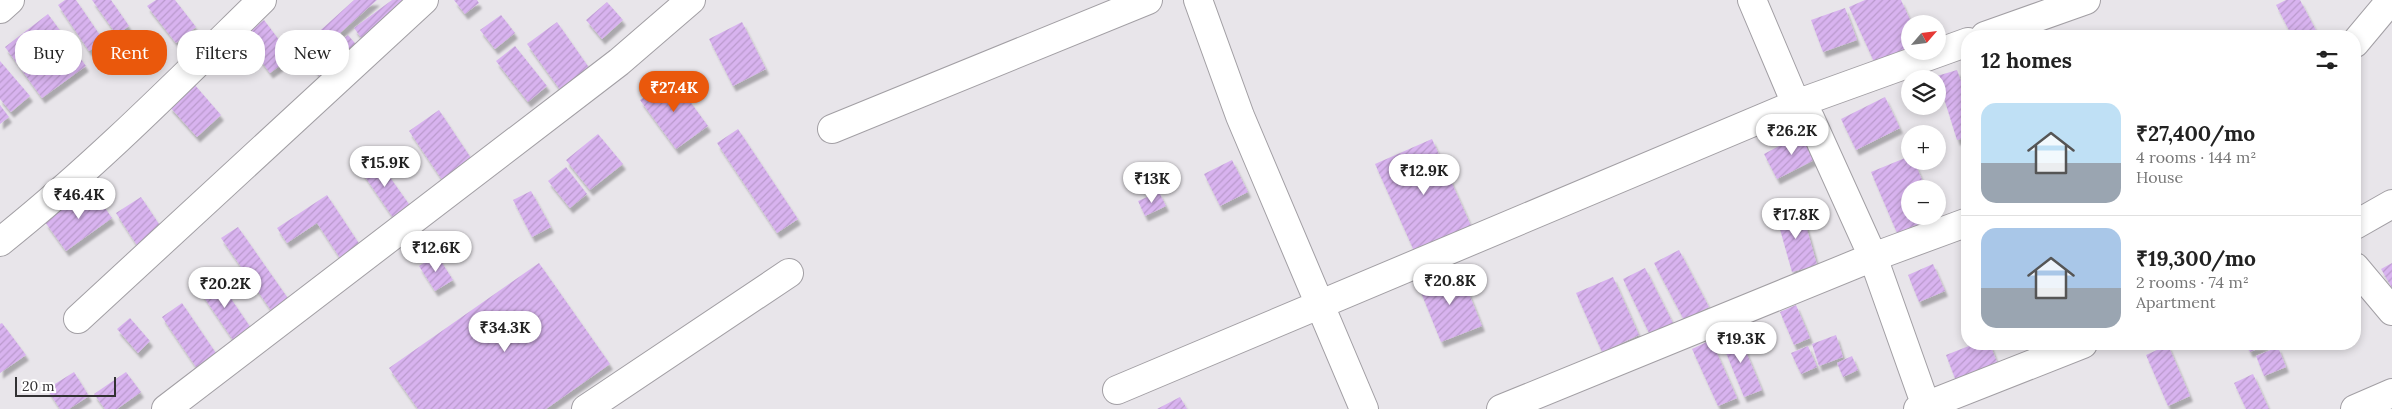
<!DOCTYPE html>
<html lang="en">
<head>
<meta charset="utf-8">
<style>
	body { margin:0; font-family:Lora,serif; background:#f6f6f6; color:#222; height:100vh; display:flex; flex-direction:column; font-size:19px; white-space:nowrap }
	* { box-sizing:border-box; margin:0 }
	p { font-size:16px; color:#767676 }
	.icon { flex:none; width:28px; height:28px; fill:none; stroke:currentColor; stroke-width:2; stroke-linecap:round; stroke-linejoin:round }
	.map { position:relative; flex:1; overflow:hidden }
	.side { position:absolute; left:1961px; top:30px; width:400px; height:320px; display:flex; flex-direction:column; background:#fff; border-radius:20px; box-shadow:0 2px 8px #0003 }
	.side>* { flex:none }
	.top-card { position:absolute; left:15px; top:30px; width:475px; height:45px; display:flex; gap:10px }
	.needle { width:32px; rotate:62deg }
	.tools { position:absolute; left:1901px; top:15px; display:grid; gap:10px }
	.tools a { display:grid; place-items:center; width:45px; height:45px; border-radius:50%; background:#fff; box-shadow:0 2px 8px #0003; font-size:25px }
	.scale { position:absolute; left:15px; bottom:12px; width:101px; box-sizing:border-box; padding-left:5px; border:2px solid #323133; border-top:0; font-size:14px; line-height:18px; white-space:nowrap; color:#323133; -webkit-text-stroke:4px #fff; paint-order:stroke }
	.price { position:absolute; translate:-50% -42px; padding:0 11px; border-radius:18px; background:#fff; color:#222; font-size:16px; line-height:32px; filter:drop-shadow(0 1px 2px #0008) }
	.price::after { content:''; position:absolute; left:50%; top:30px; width:15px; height:11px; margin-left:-8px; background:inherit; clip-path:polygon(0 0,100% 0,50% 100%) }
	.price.on { background:#ea580c; color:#fff }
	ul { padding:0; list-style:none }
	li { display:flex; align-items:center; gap:15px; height:125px; padding:0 20px }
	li+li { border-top:1px solid #e0e0e0 }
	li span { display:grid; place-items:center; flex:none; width:140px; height:100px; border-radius:15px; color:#555 }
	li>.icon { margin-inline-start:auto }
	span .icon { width:60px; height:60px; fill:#fffc; stroke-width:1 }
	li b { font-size:21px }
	h2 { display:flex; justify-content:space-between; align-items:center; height:60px; padding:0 20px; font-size:21px }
	.pill { padding:0 18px; border-radius:20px; background:#fff; box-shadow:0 2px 8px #0003; font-size:18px; line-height:45px }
	.pill.on { background:#ea580c; color:#fff }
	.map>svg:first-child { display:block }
</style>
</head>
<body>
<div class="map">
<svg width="2392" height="409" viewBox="0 0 2392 409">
	<defs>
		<pattern id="building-hatch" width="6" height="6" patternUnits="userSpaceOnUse" patternTransform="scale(1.25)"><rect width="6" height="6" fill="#d8b3ef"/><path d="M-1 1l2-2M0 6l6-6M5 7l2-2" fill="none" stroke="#ba9acd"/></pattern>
		<filter id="shadow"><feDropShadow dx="3" dy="5.5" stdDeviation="1" flood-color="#0004"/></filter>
	</defs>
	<rect width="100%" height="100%" fill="#e8e5ea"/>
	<path fill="url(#building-hatch)" filter="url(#shadow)" d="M65,0H76L104,41L89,51L58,5Z
		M92,0H111L129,26L117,35Z
		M156,0H175L196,27L176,43L147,6Z
		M354,0H377L311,59L301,48Z
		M392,0H402L409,9L365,43L354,28Z
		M454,0H477L479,3L465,14Z
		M1865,0H1901L1912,24H1910V50L1876,66L1849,7Z
		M2286,0H2300L2319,36H2292L2276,5Z
		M607,2L623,20L602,39L586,20Z
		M1845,8L1857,40L1823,52L1811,20Z
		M48,14L86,66L42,98L5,47Z
		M501,15L515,33L495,49L480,30Z
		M264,20L292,57L270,73L243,37Z
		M557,22L590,69L561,91L527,44Z
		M742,22L766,69L733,86L709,39Z
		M348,35L359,48L322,79L312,66Z
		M515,46L547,86L528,102L496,61Z
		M0,61L30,96L11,112L0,99Z
		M1957,70L1968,101V137L1957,140L1937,76Z
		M672,77L708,126L676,149L640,100Z
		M194,84L221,115L197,137L169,106Z
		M1885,97L1900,128L1856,150L1841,119Z
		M0,105L9,117L0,124Z
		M439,110L473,161L443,181L409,131Z
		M738,129L798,219L777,233L717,143Z
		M1806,132L1820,157L1777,179L1764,154Z
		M598,134L623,164L590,190L566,160Z
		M1432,139L1472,228L1415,253L1375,164Z
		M375,156L411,207L394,219L359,168Z
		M1910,156V161H1914L1926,189H1910V216H1938L1897,233L1871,172Z
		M1232,160L1248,192L1220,206L1204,174Z
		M566,167L587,194L570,208L548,181Z
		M91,188L112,218L66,251L45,222Z
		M531,191L551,227L532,237L513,200Z
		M1159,192L1166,206L1145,216L1138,201Z
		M327,195L364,251L344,264L317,223L287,243L277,228Z
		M141,197L167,236L142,253L116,213Z
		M1801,208L1817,265L1792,272L1776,215Z
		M238,227L292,304L275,316L221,238Z
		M1679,250L1709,307L1684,320L1654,263Z
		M437,255L453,280L435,291L419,266Z
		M539,263L610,364L546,409H418L389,368Z
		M2392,263V288L2381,269Z
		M1933,264L1945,291L1919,302L1908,275Z
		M1645,268L1675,327L1652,339L1623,279Z
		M1459,269L1482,326L1441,342L1418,285Z
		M215,275L253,331L235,343L197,287Z
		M1613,277L1639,335L1602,352L1576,293Z
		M182,303L220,359L200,373L162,317Z
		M1796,305L1810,338L1794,345L1780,312Z
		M130,318L150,341L138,353L117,329Z
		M2,323L26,355L0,373V324Z
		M1737,330L1762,390L1744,397L1720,338Z
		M1836,335L1843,357L1819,366L1812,344Z
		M1711,340L1737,398L1718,406L1692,349Z
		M1974,344H1990L1998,365L1956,381L1946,355Z
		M2246,344H2269L2250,352Z
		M2168,345L2190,396L2168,406L2146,355Z
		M1808,346L1817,367L1801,374L1791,353Z
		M2278,347L2286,367L2264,376L2256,356Z
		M1852,356L1858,370L1843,377L1837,363Z
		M74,372L89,396L69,409H60L47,389Z
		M126,372L141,392L117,409H105L94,394Z
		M2253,374L2269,409H2246L2234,383Z
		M1180,397L1187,409H1157Z"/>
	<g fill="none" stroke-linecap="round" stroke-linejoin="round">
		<defs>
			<path id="minor" d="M1198,0L1240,116L1364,409
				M1752,0L1796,104L1810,118L1873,257L1927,409
				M0,9L10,0
				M1985,36L2086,0
				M2355,43L2391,0
				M832,129L1148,0
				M2355,225L2392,204
				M0,242C93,168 177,83 262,0
				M2355,267L2392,311
				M78,319L424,0
				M1117,390L1796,104L1968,42
				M166,409L619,62L691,0
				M586,409L789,273
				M1501,409L1873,257L1968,222
				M1918,409L2083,344
				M2355,409L2392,393"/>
		</defs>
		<use href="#minor" stroke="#a29fa4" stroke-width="30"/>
		<use href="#minor" stroke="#fff" stroke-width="28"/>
	</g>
</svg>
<div class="tools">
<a><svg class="needle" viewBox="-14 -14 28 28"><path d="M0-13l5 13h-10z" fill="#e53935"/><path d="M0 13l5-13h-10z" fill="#767676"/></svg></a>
<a><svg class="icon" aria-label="layers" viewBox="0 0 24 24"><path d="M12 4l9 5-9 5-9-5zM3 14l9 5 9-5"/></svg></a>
<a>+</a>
<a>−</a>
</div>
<div class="scale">20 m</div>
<b class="price on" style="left:674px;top:113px">₹27.4K</b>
<b class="price" style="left:1792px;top:156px">₹26.2K</b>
<b class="price" style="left:385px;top:188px">₹15.9K</b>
<b class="price" style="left:1424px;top:196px">₹12.9K</b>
<b class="price" style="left:1152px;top:204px">₹13K</b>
<b class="price" style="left:79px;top:220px">₹46.4K</b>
<b class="price" style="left:1796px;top:240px">₹17.8K</b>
<b class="price" style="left:436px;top:273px">₹12.6K</b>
<b class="price" style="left:1450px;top:306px">₹20.8K</b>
<b class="price" style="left:225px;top:309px">₹20.2K</b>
<b class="price" style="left:505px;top:353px">₹34.3K</b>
<b class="price" style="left:1741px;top:364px">₹19.3K</b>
<div class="top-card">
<a class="pill">Buy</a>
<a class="pill on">Rent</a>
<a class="pill">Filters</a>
<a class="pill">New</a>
</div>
<section class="side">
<h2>12 homes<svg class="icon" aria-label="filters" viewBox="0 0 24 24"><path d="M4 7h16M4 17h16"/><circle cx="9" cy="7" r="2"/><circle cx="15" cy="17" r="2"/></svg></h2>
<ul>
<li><span style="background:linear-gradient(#bfe0f5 60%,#9aa5b1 0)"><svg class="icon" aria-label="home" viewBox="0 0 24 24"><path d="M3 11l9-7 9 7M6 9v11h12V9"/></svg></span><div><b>₹27,400/mo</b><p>4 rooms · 144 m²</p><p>House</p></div></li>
<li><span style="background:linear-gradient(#a9c7e8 60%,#9aa5b1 0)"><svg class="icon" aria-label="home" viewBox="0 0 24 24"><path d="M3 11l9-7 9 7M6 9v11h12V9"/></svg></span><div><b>₹19,300/mo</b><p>2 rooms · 74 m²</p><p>Apartment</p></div></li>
</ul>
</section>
</div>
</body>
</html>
